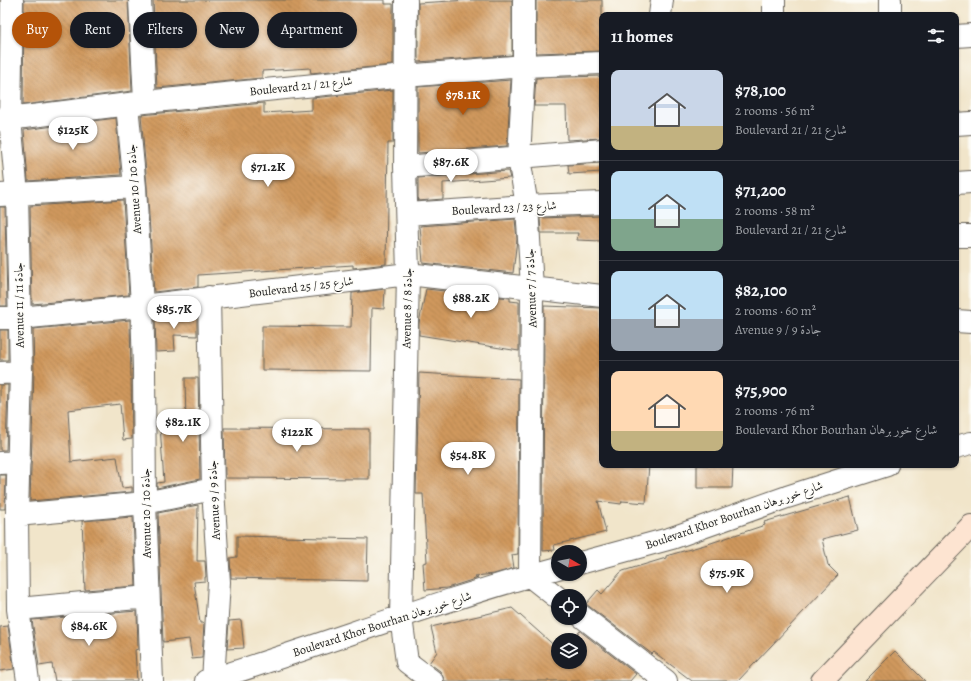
<!DOCTYPE html>
<html lang="en">
<head>
<meta charset="utf-8">
<style>
	body { margin:0; font-family:Alegreya,Amiri,serif; background:#242831; color:#f1f3f6; height:100vh; display:flex; flex-direction:column; font-size:15px; white-space:nowrap }
	* { box-sizing:border-box; margin:0 }
	p { font-size:13px; color:#9ea1a6 }
	.icon { flex:none; width:22px; height:22px; fill:none; stroke:currentColor; stroke-width:2; stroke-linecap:round; stroke-linejoin:round }
	.map { position:relative; flex:1; overflow:hidden }
	.side { position:absolute; left:599px; top:12px; width:360px; height:456px; display:flex; flex-direction:column; background:#171b24; border-radius:8px; box-shadow:0 1px 3px #0004 }
	.side>* { flex:none }
	.banner { position:absolute; left:12px; top:12px; width:380px; height:36px; display:flex; gap:8px }
	.needle { width:26px; rotate:99deg }
	.controls { position:absolute; left:551px; top:545px; display:grid; gap:8px }
	.controls a { display:grid; place-items:center; width:36px; height:36px; border-radius:50%; background:#171b24; box-shadow:0 1px 3px #0004; font-size:20px }
	.price { position:absolute; translate:-50% -34px; padding:0 9px; border-radius:14px; background:#fff; color:#222; font-size:13px; line-height:26px; filter:drop-shadow(0 1px 2px #0008) }
	.price::after { content:''; position:absolute; left:50%; top:24px; width:12px; height:9px; margin-left:-6px; background:inherit; clip-path:polygon(0 0,100% 0,50% 100%) }
	.price.on { background:#b45309; color:#fff }
	ul { padding:0; list-style:none }
	li { display:flex; align-items:center; gap:12px; height:100px; padding:0 12px }
	li+li { border-top:1px solid #363941 }
	li span { display:grid; place-items:center; flex:none; width:112px; height:80px; border-radius:8px; color:#555 }
	li>.icon { margin-inline-start:auto }
	span .icon { width:48px; height:48px; fill:#fffc; stroke-width:1 }
	li b { font-size:17px }
	h2 { display:flex; justify-content:space-between; align-items:center; height:48px; padding:0 12px; font-size:17px }
	.tag { padding:0 14px; border-radius:18px; background:#171b24; box-shadow:0 1px 3px #0004; font-size:14px; line-height:36px }
	.tag.on { background:#b45309; color:#fff }
	.map>svg:first-child { display:block }
</style>
</head>
<body>
<div class="map">
<svg width="971" height="681" viewBox="0 0 971 681">
	<defs>
		<pattern id="building-back-hatch" width="6" height="6" patternUnits="userSpaceOnUse"><rect width="6" height="6" fill="#d0995d"/><path d="M-1 5l2 2M0 0l6 6M5-1l2 2" fill="none" stroke="#a87c4c"/></pattern>
	</defs>
	<rect width="100%" height="100%" fill="#fdfcf7"/>
	<filter id="ink" filterUnits="userSpaceOnUse"><feTurbulence type="fractalNoise" baseFrequency=".025" numOctaves="2"/><feDisplacementMap in="SourceGraphic" scale="8" xChannelSelector="R" yChannelSelector="G"/><feConvolveMatrix kernelMatrix="1 2 1 2 8 2 1 2 1" color-interpolation-filters="sRGB"/></filter>
	<filter id="wash" filterUnits="userSpaceOnUse"><feTurbulence type="fractalNoise" baseFrequency=".012" numOctaves="4" result="noise"/><feDisplacementMap in="SourceGraphic" scale="16" xChannelSelector="R" yChannelSelector="G"/><feGaussianBlur stdDeviation="0.9" result="paint"/><feColorMatrix in="noise" values="0 0 0 0 0 0 0 0 0 0 0 0 0 0 0 0 0 1.4 0 .05"/><feComposite in="paint" operator="in"/></filter>
	<g filter="url(#wash)">
		<rect width="100%" height="100%" fill="#f1e5ca"/>
		<g id="blocks">
			<path fill="url(#building-back-hatch)" d="M24,0H128L132,91L23,105Z
				M153,0H385V4H393V65L311,73L310,68L262,71V78L157,88Z
				M467,0H512V55L418,62V3Z
				M536,0H602V51L536,53Z
				M602,76V138L567,140L566,106H534L536,78Z
				M511,80L507,146L418,153V87Z
				M393,90V143H388L386,264L353,268V265L198,275V287L154,292L147,186L141,115L264,103V113L312,110V98Z
				M116,118L121,175L28,181L24,130Z
				M602,163V172L569,174L568,165Z
				M508,171L510,178L443,183V199L418,201V178Z
				M123,200L129,295L32,304L30,206Z
				M0,207H5L7,306H0Z
				M602,216V241L577,240L578,233H541L540,218Z
				M515,219L517,239L513,273L423,263L420,226Z
				M385,289L384,309L372,308L371,371L262,370V326L351,327L352,293Z
				M426,289L510,298V301L519,302V351L419,335V323Z
				M544,306L602,308V465H649L646,503L622,501L621,504L598,501L606,532L554,545L555,550L543,551Z
				M197,312V336L174,335L175,351L156,352L155,317Z
				M130,320L132,439L123,440L120,404L68,410L71,462L117,457L122,488L132,487V492L30,501L34,372L33,329Z
				M0,330H8V360H0Z
				M419,373L519,379L518,554L512,555L514,568L494,574L475,576L478,578L447,588L425,590L423,563L427,562L423,494H416Z
				M185,378H198L200,479L157,488V483L164,482L160,426L186,425Z
				M0,385H8L6,450H0Z
				M224,428L369,429V479L225,478Z
				M697,465H733L732,488H697Z
				M0,475H6L5,509H0Z
				M850,497L858,530L822,539L828,565L838,575L738,681H692L654,652L652,654L586,604L598,590L602,594L620,573L623,571L666,558V556L708,544L765,525L764,522Z
				M198,505L197,561H205L206,577H205V581L194,582L200,623H204L202,658L192,659L189,639L163,642L158,513Z
				M133,517L136,586L85,590L82,521Z
				M237,536L368,539L367,581L231,578L230,558L237,557Z
				M512,608L558,649V662H580V640H572L580,631L636,674L630,681H445L440,671L429,663L437,652L431,627Z
				M137,611L138,649L135,650L137,681H55L52,664L39,666L32,620Z
				M241,620L244,648L227,649L229,621Z
				M8,626L14,669L0,671V627Z
				M895,651L925,681H865Z"/>
		</g>
	</g>
	<g filter="url(#ink)">
		<use href="#blocks" fill-opacity="0" stroke="#676259" stroke-width="1"/>
		<g fill="none" stroke-linecap="round" stroke-linejoin="round">
			<defs>
				<path id="street" d="M12,0L10,119L17,194L21,372L17,515L18,609L28,681
					M140,0L145,102
					M406,0L405,167L408,274L401,617L407,662L432,681
					M524,0V66L519,158L527,206L532,288L530,576L558,598
					M774,0V15
					M660,15L662,0
					M890,15V0
					M956,36L971,35
					M127,105L135,187L142,306L144,369L145,503L152,681
					M0,120L145,102L405,76L524,66L602,63
					M956,124L971,123
					M405,167L602,150
					M956,183L971,182
					M0,195L135,187
					M407,214L527,206L602,203
					M956,236H971
					M209,297L213,489L219,582L213,681
					M0,318H20L142,306L408,274L602,296
					M956,321L971,322
					M0,373L21,372
					M956,447L971,443
					M0,463L19,462
					M17,515L145,503L213,489
					M580,563L672,538L787,497L887,465
					M18,609L148,597
					M580,615L666,681
					M206,681C324,645 439,600 558,568"/>
				<path id="secondary" d="M822,681L971,526"/>
			</defs>
			<use href="#street" stroke="#676259" stroke-width="24"/>
			<use href="#secondary" stroke="#676259" stroke-width="24"/>
			<use href="#street" stroke="#fff" stroke-width="22"/>
			<use href="#secondary" stroke="#fde4d1" stroke-width="22"/>
		</g>
	</g>
	<g text-anchor="middle" dominant-baseline="central" stroke-width="3" stroke-linejoin="round" paint-order="stroke">
		<g font-size="12" fill="#1c1c1c" stroke="#fdfcf7">
			<text transform="translate(301 86) rotate(-6)">Boulevard 21 / شارع 21</text>
			<text transform="translate(134 189) rotate(-94)">Avenue 10 / جادة 10</text>
			<text transform="translate(504 208) rotate(-3)">Boulevard 23 / شارع 23</text>
			<text transform="translate(301 287) rotate(-7)">Boulevard 25 / شارع 25</text>
			<text transform="translate(531 288) rotate(-92)">Avenue 7 / جادة 7</text>
			<text transform="translate(19 305) rotate(-91)">Avenue 11 / جادة 11</text>
			<text transform="translate(407 308) rotate(-89)">Avenue 8 / جادة 8</text>
			<text transform="translate(214 500) rotate(-93)">Avenue 9 / جادة 9</text>
			<text transform="translate(146 513) rotate(-91)">Avenue 10 / جادة 10</text>
			<text transform="translate(734 515) rotate(-19)">Boulevard Khor Bourhan شارع خور برهان</text>
			<text transform="translate(382 624) rotate(-18)">Boulevard Khor Bourhan شارع خور برهان</text>
		</g>
	</g>
</svg>
<div class="controls">
<a><svg class="needle" viewBox="-14 -14 28 28"><path d="M0-13l5 13h-10z" fill="#e53935"/><path d="M0 13l5-13h-10z" fill="#9ea1a6"/></svg></a>
<a><svg class="icon" aria-label="locate" viewBox="0 0 24 24"><circle cx="12" cy="12" r="6"/><path d="M12 2v4M12 18v4M2 12h4M18 12h4"/></svg></a>
<a><svg class="icon" aria-label="layers" viewBox="0 0 24 24"><path d="M12 4l9 5-9 5-9-5zM3 14l9 5 9-5"/></svg></a>
</div>
<b class="price on" style="left:463px;top:116px">$78.1K</b>
<b class="price" style="left:73px;top:151px">$125K</b>
<b class="price" style="left:451px;top:183px">$87.6K</b>
<b class="price" style="left:268px;top:188px">$71.2K</b>
<b class="price" style="left:471px;top:319px">$88.2K</b>
<b class="price" style="left:174px;top:330px">$85.7K</b>
<b class="price" style="left:183px;top:443px">$82.1K</b>
<b class="price" style="left:297px;top:453px">$122K</b>
<b class="price" style="left:468px;top:476px">$54.8K</b>
<b class="price" style="left:727px;top:594px">$75.9K</b>
<b class="price" style="left:89px;top:647px">$84.6K</b>
<div class="banner">
<a class="tag on">Buy</a>
<a class="tag">Rent</a>
<a class="tag">Filters</a>
<a class="tag">New</a>
<a class="tag">Apartment</a>
</div>
<section class="side">
<h2>11 homes<svg class="icon" aria-label="filters" viewBox="0 0 24 24"><path d="M4 7h16M4 17h16"/><circle cx="9" cy="7" r="2"/><circle cx="15" cy="17" r="2"/></svg></h2>
<ul>
<li><span style="background:linear-gradient(#c9d6e8 70%,#c2b280 0)"><svg class="icon" aria-label="home" viewBox="0 0 24 24"><path d="M3 11l9-7 9 7M6 9v11h12V9"/></svg></span><div><b>$78,100</b><p>2 rooms · 56 m²</p><p>Boulevard 21 / شارع 21</p></div></li>
<li><span style="background:linear-gradient(#bfe0f5 60%,#7fa58c 0)"><svg class="icon" aria-label="home" viewBox="0 0 24 24"><path d="M3 11l9-7 9 7M6 9v11h12V9"/></svg></span><div><b>$71,200</b><p>2 rooms · 58 m²</p><p>Boulevard 21 / شارع 21</p></div></li>
<li><span style="background:linear-gradient(#bfe0f5 60%,#9aa5b1 0)"><svg class="icon" aria-label="home" viewBox="0 0 24 24"><path d="M3 11l9-7 9 7M6 9v11h12V9"/></svg></span><div><b>$82,100</b><p>2 rooms · 60 m²</p><p>Avenue 9 / جادة 9</p></div></li>
<li><span style="background:linear-gradient(#ffd9b3 75%,#c2b280 0)"><svg class="icon" aria-label="home" viewBox="0 0 24 24"><path d="M3 11l9-7 9 7M6 9v11h12V9"/></svg></span><div><b>$75,900</b><p>2 rooms · 76 m²</p><p>Boulevard Khor Bourhan شارع خور برهان</p></div></li>
</ul>
</section>
</div>
</body>
</html>
